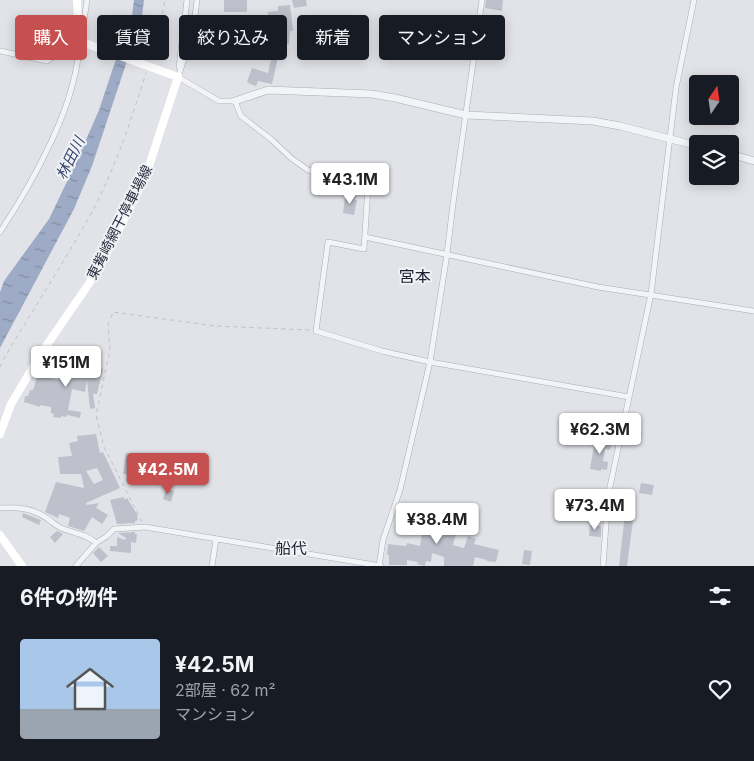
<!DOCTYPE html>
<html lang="ja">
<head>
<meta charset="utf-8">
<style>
	body { margin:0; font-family:Inter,"Noto Sans JP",sans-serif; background:#242831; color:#f1f3f6; height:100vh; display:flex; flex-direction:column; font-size:19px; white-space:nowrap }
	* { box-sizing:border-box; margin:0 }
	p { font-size:16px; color:#9ea1a6 }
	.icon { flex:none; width:28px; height:28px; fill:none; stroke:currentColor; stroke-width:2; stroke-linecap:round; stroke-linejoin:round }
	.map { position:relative; height:566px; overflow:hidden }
	.panel { display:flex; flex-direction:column; background:#171b24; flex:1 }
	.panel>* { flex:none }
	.hud { position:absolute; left:15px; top:15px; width:500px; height:45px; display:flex; gap:10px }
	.needle { width:32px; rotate:13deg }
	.controls { position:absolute; left:689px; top:75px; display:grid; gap:10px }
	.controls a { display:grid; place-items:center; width:50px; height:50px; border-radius:5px; background:#171b24; box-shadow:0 2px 12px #0003; font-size:25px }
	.price { position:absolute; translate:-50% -42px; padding:0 11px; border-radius:5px; background:#fff; color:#222; font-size:16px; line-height:32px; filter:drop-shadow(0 1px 2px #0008) }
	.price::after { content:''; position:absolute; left:50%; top:30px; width:15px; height:11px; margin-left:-8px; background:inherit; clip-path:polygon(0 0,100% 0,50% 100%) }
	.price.on { background:#c5504f; color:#fff }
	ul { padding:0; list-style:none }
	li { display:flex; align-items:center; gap:15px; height:125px; padding:0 20px }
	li+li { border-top:1px solid #363941 }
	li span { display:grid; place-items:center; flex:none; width:140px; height:100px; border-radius:5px; color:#555 }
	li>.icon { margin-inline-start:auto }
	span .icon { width:60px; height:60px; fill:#fffc; stroke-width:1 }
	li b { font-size:21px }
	h2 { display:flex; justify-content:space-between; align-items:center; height:60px; padding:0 20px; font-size:21px }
	.tag { padding:0 18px; border-radius:5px; background:#171b24; box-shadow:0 2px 12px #0003; font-size:18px; line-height:45px }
	.tag.on { background:#c5504f; color:#fff }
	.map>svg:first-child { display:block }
</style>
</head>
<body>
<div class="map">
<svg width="754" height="566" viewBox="0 0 754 566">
	<defs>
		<pattern id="water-ripples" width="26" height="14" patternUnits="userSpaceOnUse" patternTransform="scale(1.25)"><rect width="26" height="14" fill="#9eabc6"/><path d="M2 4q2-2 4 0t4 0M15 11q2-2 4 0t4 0" fill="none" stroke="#818ca2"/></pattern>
	</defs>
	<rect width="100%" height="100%" fill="#e1e3e8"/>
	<path fill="url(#water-ripples)" d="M134,0H144L142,16L92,166L74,209L0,348V292L4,281L49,219L75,165L99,110L122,41L130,32Z"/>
	<path fill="#bec1cb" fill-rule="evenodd" d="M224,0H247V12H224Z
		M292,0H306L307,6L294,8Z
		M486,0H503L502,11L485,8Z
		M290,5L293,31H290L289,44H281L272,84L258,81L256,86L250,84L247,82L252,68L268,73L276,39H278L274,26L267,12L278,11V6Z
		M348,195L356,196L355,200H357L354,215L343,213L345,198H347Z
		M66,360L82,362L103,369L97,394H93L95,408L90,409L87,380L85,392L72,389L68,410L81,412L80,418L67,415L66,417L61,416V418L53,417L54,414L51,413V407L40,405V407L24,402L25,396H28L30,390H33L38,374L58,380L60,375L61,376Z
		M629,431L642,433L641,440L628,438Z
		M96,434L100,453L103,452L120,488L86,503L87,505L99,503L96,508L108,515L102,524L92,517L84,531L68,526L70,518L59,514L58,518L45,512L56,482L84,488L81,474H60L58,457L72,456L69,443L78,441L77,436ZM97,468L103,480L94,484L86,471Z
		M595,440L612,442L610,450L605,449L603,461L608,462L607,470L601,469V471L590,469Z
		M126,453H131L128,474H123Z
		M641,483L654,485L652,495L639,493Z
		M166,488L174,491L171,502L163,499Z
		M580,490L599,493L598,497H601L599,509L590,507L591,503L577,501L578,499L567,500V492L580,491Z
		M124,497V500L127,498L137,514L138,520L135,521V523L117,524L110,500Z
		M422,505H427L426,526L441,527L442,525L457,530L453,545L464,548L468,536L476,539L474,544L499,550L496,562L486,561L487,560L475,557L473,566H444V557L432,553L431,562L426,561L425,566L417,564L418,562L407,560V565H389V555H387L388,544L406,546L407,543L420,546L422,533H417V529L404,528L405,516H407L409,512H414V510L422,507Z
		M626,505L635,506L627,566H619Z
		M23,513L41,520L39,525L22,517Z
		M590,525L601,526V537L589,536Z
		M57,531L63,534L55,543L50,537Z
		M135,532V534H137L136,543L131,542V553L110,551V546H117V537L125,540L126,538L118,533Z
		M99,547L108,556L101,562L93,553Z
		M524,550L532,551L530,565L522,564Z"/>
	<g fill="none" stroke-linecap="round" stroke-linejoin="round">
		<defs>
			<path id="minor" d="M80,31L84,20L87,0
				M0,51L47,61L79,41C79,101 33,182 0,232
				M179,67L187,0
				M178,77L219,101H235L241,116L272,140L291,158L308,170L368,186L364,249L328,242L316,331L382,351L430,362L629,397
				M178,77L193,32L197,0
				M365,237L598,287L754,311
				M0,508C18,507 33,508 48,519C53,522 56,526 61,528C73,533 87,534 96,543
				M76,566L96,543L107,536L114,529L145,527L381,566
				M212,566L216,539
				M379,566L383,540L400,490L430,362L447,254L453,204L482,0
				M603,566L608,496L651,294L676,88L694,0"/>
			<path id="tertiary" d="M235,101L268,90L372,94L395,98L466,115L593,121L620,126L698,146
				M730,154L754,161"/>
		</defs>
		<use href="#minor" stroke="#aaadb5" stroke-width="6"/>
		<use href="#tertiary" stroke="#aaadb5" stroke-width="8"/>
		<path stroke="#bfc1c7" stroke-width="1" stroke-dasharray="4 4" stroke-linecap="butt" d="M150,60L159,33L165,0
			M0,367C9,348 20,332 31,314C50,283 70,251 88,219C114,173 130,123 146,73
			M142,522L104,447L96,415L110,350L108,325L113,312L215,326L310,330"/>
		<use href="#minor" stroke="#f3f4f7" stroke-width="5"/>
		<use href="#tertiary" stroke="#f3f4f7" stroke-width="7"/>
		<path stroke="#fff" stroke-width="8" d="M77,0L79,41
			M0,434L11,404L42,352L88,285L105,257L135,198L149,166L178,77
			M0,535L22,566"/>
		<path stroke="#fff" stroke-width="8" d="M79,41L178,77"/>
	</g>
	<g text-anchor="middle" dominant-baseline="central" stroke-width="4" stroke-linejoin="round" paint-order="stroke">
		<g font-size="14" fill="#2a2e3f" stroke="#f0f2f6">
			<text transform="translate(119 222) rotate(-63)">東觜崎網干停車場線</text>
		</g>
		<g font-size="15" font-style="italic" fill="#374770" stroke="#f0f2f6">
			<text transform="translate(70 158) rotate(-64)">林田川</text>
		</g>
		<g font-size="16" fill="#1c2030" stroke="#f0f2f6">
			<text x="415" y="276">宮本</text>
			<text x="291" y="548">船代</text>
		</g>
	</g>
</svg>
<div class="controls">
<a><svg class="needle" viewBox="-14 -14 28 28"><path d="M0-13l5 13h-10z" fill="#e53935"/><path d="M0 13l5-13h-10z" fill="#9ea1a6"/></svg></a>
<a><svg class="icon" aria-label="layers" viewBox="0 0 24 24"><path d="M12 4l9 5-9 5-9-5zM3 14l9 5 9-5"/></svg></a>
</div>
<b class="price" style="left:350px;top:205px">¥43.1M</b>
<b class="price" style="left:66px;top:388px">¥151M</b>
<b class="price" style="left:600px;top:455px">¥62.3M</b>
<b class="price on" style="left:168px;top:495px">¥42.5M</b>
<b class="price" style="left:595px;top:531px">¥73.4M</b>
<b class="price" style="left:437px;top:545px">¥38.4M</b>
<div class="hud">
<a class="tag on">購入</a>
<a class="tag">賃貸</a>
<a class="tag">絞り込み</a>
<a class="tag">新着</a>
<a class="tag">マンション</a>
</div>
</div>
<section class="panel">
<h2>6件の物件<svg class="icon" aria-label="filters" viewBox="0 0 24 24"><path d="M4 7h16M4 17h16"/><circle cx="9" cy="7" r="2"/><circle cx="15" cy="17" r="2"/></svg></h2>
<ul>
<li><span style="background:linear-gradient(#a9c7e8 70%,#9aa5b1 0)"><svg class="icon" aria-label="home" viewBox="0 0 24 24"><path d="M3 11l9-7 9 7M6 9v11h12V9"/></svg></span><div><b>¥42.5M</b><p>2部屋 · 62 m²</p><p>マンション</p></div><svg class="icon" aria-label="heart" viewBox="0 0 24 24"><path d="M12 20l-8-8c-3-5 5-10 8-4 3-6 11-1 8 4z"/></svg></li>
</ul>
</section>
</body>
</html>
